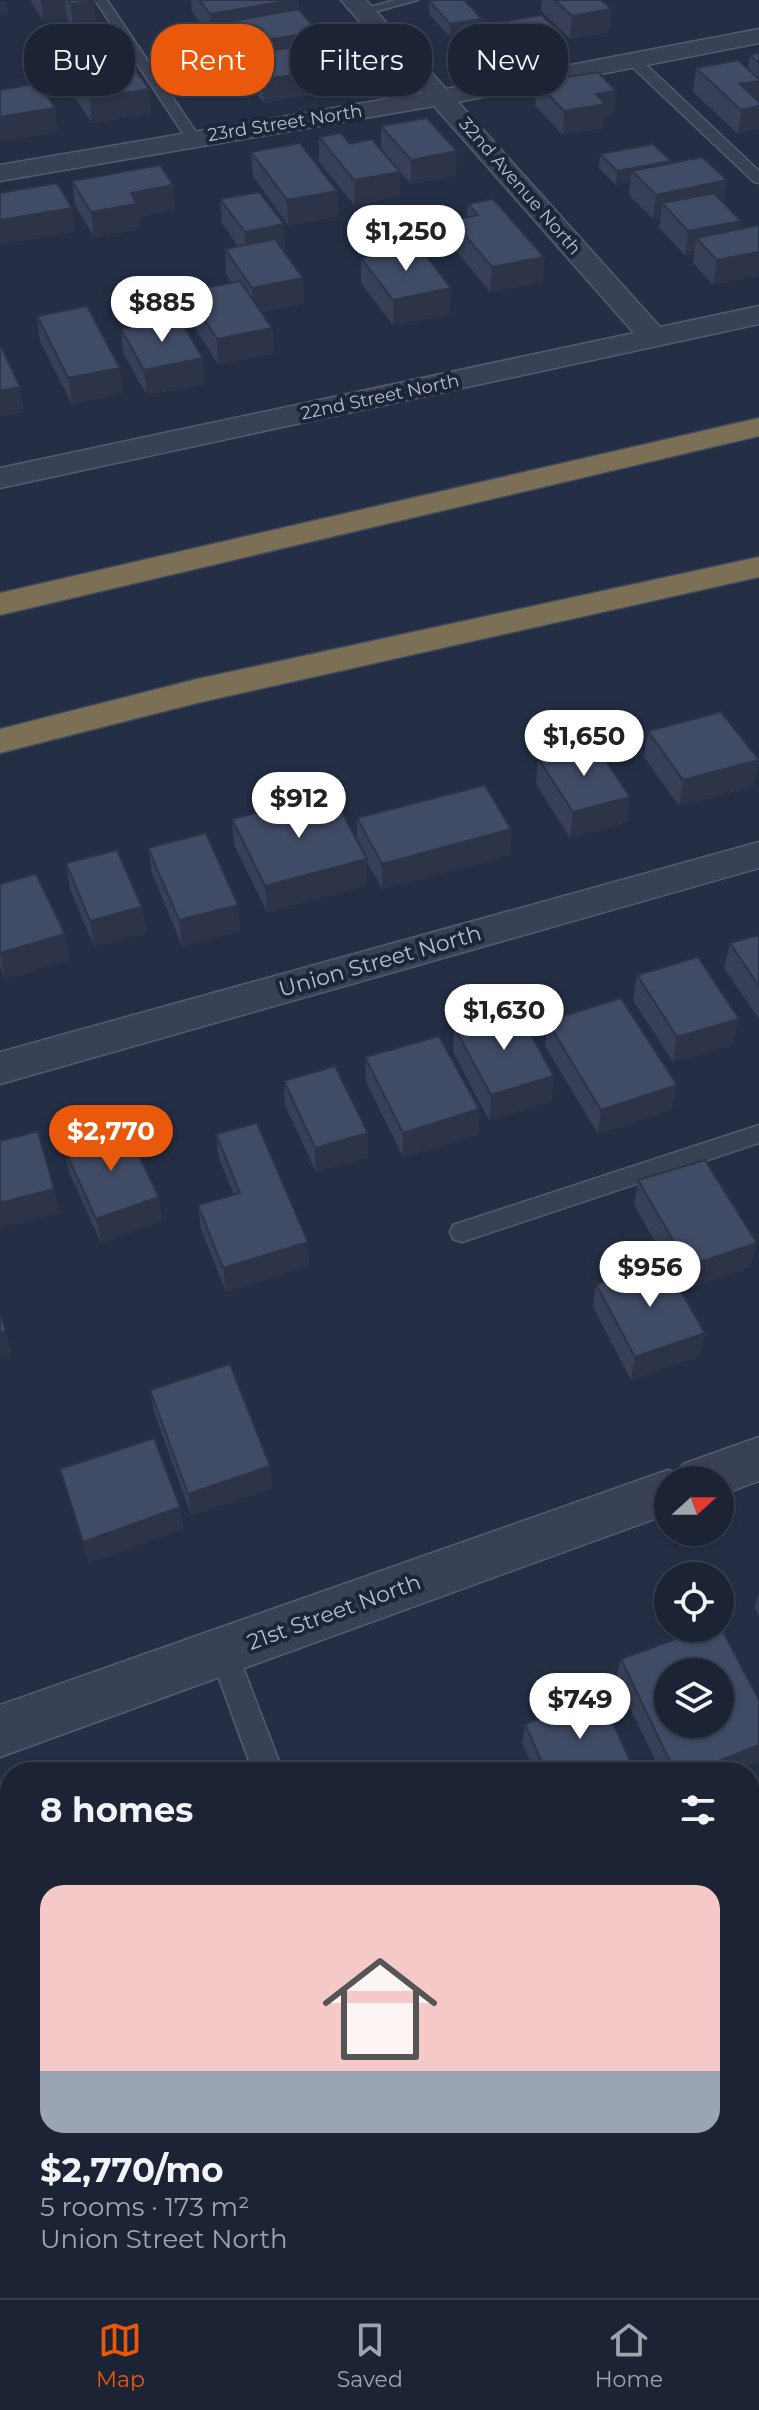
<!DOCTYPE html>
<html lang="en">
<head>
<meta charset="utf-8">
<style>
	body { margin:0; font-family:Montserrat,sans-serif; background:#282f40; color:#f1f3f6; height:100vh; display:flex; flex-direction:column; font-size:30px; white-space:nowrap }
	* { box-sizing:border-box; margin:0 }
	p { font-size:26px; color:#a0a4ac }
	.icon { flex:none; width:44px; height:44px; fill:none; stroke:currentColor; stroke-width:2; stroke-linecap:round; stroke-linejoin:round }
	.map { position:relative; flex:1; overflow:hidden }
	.panel { position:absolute; left:0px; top:1762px; width:760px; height:536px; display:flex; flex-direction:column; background:#1b2334; border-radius:32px 32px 0 0; box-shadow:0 2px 6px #0004,0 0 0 2px #39404f }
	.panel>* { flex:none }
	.banner { position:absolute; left:24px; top:24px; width:712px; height:72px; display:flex; gap:16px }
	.needle { width:52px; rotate:69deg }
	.controls { position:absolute; left:654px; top:1466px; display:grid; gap:16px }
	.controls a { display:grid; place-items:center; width:80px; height:80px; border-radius:50%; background:#1b2334; box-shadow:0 2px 6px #0004,0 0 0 2px #39404f; font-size:40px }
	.price { position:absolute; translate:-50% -68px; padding:0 18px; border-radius:28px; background:#fff; color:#222; font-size:26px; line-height:52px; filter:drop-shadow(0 2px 4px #0008) }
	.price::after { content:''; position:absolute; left:50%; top:48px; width:24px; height:18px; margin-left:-12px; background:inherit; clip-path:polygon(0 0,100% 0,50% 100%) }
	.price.selected { background:#ea580c; color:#fff }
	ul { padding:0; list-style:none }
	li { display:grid; align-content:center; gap:16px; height:424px; padding:0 40px }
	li+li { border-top:2px solid #39404f }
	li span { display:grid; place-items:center; height:248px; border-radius:24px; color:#555 }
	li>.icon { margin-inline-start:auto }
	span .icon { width:144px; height:144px; fill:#fffc; stroke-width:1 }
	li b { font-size:34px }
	h2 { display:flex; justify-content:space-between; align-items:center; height:96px; padding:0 40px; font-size:34px }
	.tag { padding:0 28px; border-radius:32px; background:#1b2334; box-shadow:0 2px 6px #0004,0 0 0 2px #39404f; font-size:28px; line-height:72px }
	.tag.selected { background:#ea580c; color:#fff }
	.dock { display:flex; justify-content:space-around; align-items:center; height:112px; border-top:2px solid #39404f; background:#1b2334; font-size:22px; color:#a0a4ac }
	.dock a { display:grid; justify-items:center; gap:4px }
	.dock .selected { color:#ea580c }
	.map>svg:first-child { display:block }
</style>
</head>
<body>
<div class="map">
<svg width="759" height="2298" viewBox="0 0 759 2298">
	<rect width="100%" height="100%" fill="#242f45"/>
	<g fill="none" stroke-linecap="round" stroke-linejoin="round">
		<defs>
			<path id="lane" d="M95,0H107L200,138L198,141H188Z
				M395,0H418L363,15L356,11Z
				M627,56H637L759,171V183L754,182L627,62Z
				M759,1125V1143L462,1242L453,1239L450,1232L453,1225Z
				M223,1637L233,1641L283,1772H253L209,1651L213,1641Z
				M759,2024V2057L750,2060V2027Z
				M443,2288H479L483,2298H447Z"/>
			<path id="street" d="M341,0H366L446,89L759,29V43L458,102L660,327L759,306V324L0,488V468L634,333L434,106L0,181V165L422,93Z
				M759,842V868L0,1084V1052Z
				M759,1437V1481L720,1495V1480H668V1514L0,1757V1705L668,1470L679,1474L683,1464Z"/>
			<path id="highway" d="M759,418V436L0,615V593Z
				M759,557V577L197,703L0,753V729L197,679Z"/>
		</defs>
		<use href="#lane" stroke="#545c6e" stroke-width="3"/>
		<use href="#street" stroke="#545c6e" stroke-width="3"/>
		<use href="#highway" stroke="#40495b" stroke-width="3"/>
		<use href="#lane" fill="#394154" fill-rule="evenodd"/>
		<use href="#street" fill="#394154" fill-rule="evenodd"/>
		<use href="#highway" fill="#7b6f55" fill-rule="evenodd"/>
	</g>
	<path fill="#374057" d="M30,0H93L96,24L73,27L67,18L43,21Z
		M191,0H298L299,10L348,88L264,103L244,80L243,56H244L234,44V33L212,37L192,12Z
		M542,0H601L611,9L609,32L570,39L541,11Z
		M429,1L481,32L450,37L429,14Z
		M501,22L558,30L557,43L516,51L500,35Z
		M759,53L758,101L738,134L693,92L696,68L748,69L750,55Z
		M66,63L149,89L151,113L92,123L68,87Z
		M537,82L614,115L604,116L603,128L563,135L535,106Z
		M381,126L456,176L411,184L400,172V196L354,205L319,162V137L381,149Z
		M251,152L337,191L338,216L288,225L253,176Z
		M600,154L671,163L724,203L741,221L713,285L693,263L694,254L685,255L659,228L661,218L653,219L629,195L630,182L616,185L599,168Z
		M72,181L173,185L175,210L138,217L140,229L94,237L75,205Z
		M220,199L285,249L282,250L304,303L261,312L272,328L274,353L218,364L188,317L186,292L232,283L226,274L225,249L238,246L222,223Z
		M468,204L543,282L490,292L451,245L452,220L467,217Z
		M361,258L450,314L393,325L361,283Z
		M37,316L123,393L72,404L40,341Z
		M121,329L203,358L204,384L147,395L124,355Z
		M648,731L754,786L679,806L644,757Z
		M538,758L627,822L570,838L536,784Z
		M357,818L511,829L510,855L382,889L367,862V885L267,912L234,845L232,819L357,841Z
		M148,848L238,905L240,931L182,946L152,873Z
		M66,863L142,907L146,933L94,946L70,889Z
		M0,884L69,960L5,979L0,966Z
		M759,935V1019L724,968L730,943Z
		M637,975L733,1044L673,1062L633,1000Z
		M547,1021L672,1110L598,1134L545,1046Z
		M454,1027L552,1101L489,1120L453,1052Z
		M365,1057L479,1109L478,1134L403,1157L366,1082Z
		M284,1081L368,1157L316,1172L285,1105Z
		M216,1134L309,1266L226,1292L201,1229L198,1205L234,1195L219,1159Z
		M64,1148L162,1221L101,1243L69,1172Z
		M638,1180L757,1243L750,1267L683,1290L634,1205Z
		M596,1284L705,1333L700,1356L631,1380L593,1307Z
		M150,1390L270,1466L272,1488L191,1515L154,1412Z
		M60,1469L180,1507L183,1529L89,1563Z
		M759,1593V1616L754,1607Z
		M621,1659L759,1700V1761L730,1772H661L616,1679Z
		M525,1724L635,1772H535L522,1743Z"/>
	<path fill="#2d3447" d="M41,0H65L67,18L43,21Z
		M292,0H298L299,22L233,21L234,33L212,37L210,14Z
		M6,1L8,14L0,15V2Z
		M94,1L96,24L73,27L71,4Z
		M611,9L609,32L570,39L572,16Z
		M482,19L481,32L450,37V24Z
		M558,30L557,43L516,51L517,38Z
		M318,31L319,55L254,66L252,43Z
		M347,65L348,88L264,103L263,80Z
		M759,81V95L758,104L740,84Z
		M149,89L151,113L92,123L90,99Z
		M616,91L614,115L604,116L603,128L563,135L564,111L596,94Z
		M759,106V129L738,134L741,110Z
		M55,108L58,132L0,142V117Z
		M457,151L456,176L411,184V160Z
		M671,161L669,175L632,171L630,182L616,185L617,171Z
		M400,172V196L354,205V180Z
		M727,180L723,205L662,203L661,218L653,219L656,195Z
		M173,185L175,210L138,217L140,229L94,237L91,212L131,193Z
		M337,191L338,216L288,225L287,200Z
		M72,208L75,232L0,245V220Z
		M741,221L737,245L696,238L694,254L685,255L688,231Z
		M284,224L285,249L246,257L245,232Z
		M759,252V276L713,285L717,260Z
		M544,257L543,282L490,292L492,267Z
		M303,278L304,303L253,313L252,288Z
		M451,288L450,314L393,325V300Z
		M272,328L274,353L218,364L217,339Z
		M203,358L204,384L147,395L144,370Z
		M120,368L123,393L72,404L68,378Z
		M20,387L24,412L0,417V391Z
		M759,760L754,786L679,806L683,780Z
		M630,797L627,822L570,838L573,812Z
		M511,829L510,855L382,889V864Z
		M367,859V885L267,912L265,886Z
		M238,905L240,931L182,946L179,920Z
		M142,907L146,933L94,946L90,921Z
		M65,934L69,960L5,979L0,953Z
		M739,1019L733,1044L673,1062L677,1037Z
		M554,1076L552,1101L489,1120L491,1095Z
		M677,1085L672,1110L598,1134L601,1110Z
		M479,1109L478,1134L403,1157V1133Z
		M368,1133V1157L316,1172L315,1148Z
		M54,1189L59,1213L0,1228V1203Z
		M159,1197L162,1221L101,1243L96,1219Z
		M308,1242L309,1266L226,1292L223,1268Z
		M757,1243L750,1267L683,1290L688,1266Z
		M6,1331L12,1354L0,1358V1333Z
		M705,1333L700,1356L631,1380L635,1357Z
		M270,1466L272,1488L191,1515L188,1494Z
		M180,1507L183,1529L89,1563L83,1542Z
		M759,1745V1761L730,1772H691Z
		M10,1945V1963H9L10,1969V1985L0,1948Z
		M10,2003V2021L0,2025V2007Z
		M10,2190V2205L0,2209V2195Z
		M178,2288H203L180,2298H155Z"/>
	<path fill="#404b65" stroke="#2d3447" stroke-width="2" fill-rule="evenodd" d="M68,0H93L94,1L71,4Z
		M199,0H292L210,14Z
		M436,0H464L482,19L450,24L429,1Z
		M555,0H601L611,9L572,16Z
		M298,9L318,31L252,43L233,21Z
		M541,15L558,30L517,38L501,22Z
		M327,41L347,65L263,80L243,56Z
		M759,53V63L750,55Z
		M124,54L149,89L90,99L66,63Z
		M738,60L759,79V81L740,84L759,102V106L741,110L696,68Z
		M598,72L616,91L596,94L605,104L564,111L537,82Z
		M39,83L55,108L0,117V90Z
		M427,118L457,151L411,160L381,126Z
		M341,133L350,144L372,139L400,172L354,180L319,137Z
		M300,143L337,191L287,200L251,152Z
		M653,144L671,161L617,171L600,154Z
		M702,157L727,180L656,195L632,171Z
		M160,165L173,185L131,193L137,204L91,212L72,181Z
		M57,183L72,208L0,220V193Z
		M259,192L284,224L245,232L220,199Z
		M714,193L741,221L688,231L662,203Z
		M493,199L544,257L492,267L452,220L478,215L468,204Z
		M759,225V252L717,260L696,238Z
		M275,239L303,278L252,288L225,249Z
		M419,247L451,288L393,300L361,258Z
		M240,281L272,328L217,339L186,292Z
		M87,306L120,368L68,378L37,316Z
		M179,318L203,358L144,370L121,329Z
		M0,344L20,387L0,391Z
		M721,712L759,760L683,780L648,731Z
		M595,744L630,797L573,812L538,758Z
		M485,785L511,829L382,864L357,818Z
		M332,794L367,859L265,886L232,819Z
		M206,833L238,905L179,920L148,848Z
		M117,850L142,907L90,921L66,863Z
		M36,874L65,934L0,953V884Z
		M759,935V986L730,943Z
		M698,957L739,1019L677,1037L637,975Z
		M621,998L677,1085L601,1110L547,1021Z
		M517,1010L554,1076L491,1095L454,1027Z
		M439,1036L479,1109L403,1133L365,1057Z
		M335,1066L368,1133L315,1148L284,1081Z
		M257,1123L308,1242L223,1268L198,1205L240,1193L216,1134Z
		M125,1127L159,1197L96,1219L64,1148Z
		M38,1131L54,1189L0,1203V1141Z
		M705,1160L757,1243L688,1266L638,1180Z
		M664,1262L705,1333L635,1357L596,1284Z
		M0,1313L6,1331L0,1333Z
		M230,1364L270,1466L188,1494L150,1390Z
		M154,1438L180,1507L83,1542L60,1469Z
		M720,1626L759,1700V1745L691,1772H675L621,1659L706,1628H720ZM668,1672H720V1724H668Z
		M601,1696L635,1772H546L525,1724Z
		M452,1765L454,1772H433Z
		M10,1834V1945L0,1948L10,1985V2003L0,2007V1838Z
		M10,2054V2190L0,2195V2058Z
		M44,2288H178L155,2298H47Z"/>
	<g text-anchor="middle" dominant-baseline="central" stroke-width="8" stroke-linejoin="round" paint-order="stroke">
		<g font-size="18" fill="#b6bdce" stroke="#1d2639">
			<text transform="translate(285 123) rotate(-9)">23rd Street North</text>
			<text transform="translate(520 186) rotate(49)">32nd Avenue North</text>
			<text transform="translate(380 397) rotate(-12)">22nd Street North</text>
		</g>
		<g font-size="22" fill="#b6bdce" stroke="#1d2639">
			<text transform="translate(380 961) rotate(-16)">Union Street North</text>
			<text transform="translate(334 1612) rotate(-20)">21st Street North</text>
		</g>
	</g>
</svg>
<div class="controls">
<a><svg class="needle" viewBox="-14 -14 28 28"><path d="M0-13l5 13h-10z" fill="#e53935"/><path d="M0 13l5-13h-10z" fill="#a0a4ac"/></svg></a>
<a><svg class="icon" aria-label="locate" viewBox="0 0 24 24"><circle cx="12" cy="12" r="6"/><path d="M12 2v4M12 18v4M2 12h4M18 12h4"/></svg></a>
<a><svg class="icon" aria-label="layers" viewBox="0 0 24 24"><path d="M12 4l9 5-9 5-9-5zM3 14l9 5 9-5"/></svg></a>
</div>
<b class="price" style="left:406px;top:273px">$1,250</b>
<b class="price" style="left:162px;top:344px">$885</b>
<b class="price" style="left:584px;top:778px">$1,650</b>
<b class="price" style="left:299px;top:840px">$912</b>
<b class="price" style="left:504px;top:1052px">$1,630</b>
<b class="price selected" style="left:111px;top:1173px">$2,770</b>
<b class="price" style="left:650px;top:1309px">$956</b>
<b class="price" style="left:580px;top:1741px">$749</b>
<div class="banner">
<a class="tag">Buy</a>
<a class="tag selected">Rent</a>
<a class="tag">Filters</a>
<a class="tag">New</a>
</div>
<section class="panel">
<h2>8 homes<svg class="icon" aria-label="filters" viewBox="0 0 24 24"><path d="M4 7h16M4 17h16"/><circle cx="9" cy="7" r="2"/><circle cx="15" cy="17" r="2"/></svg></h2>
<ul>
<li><span style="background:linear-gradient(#f6c9c9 75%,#9aa5b1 0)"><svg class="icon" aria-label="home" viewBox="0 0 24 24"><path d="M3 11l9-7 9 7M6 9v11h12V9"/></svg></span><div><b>$2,770/mo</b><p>5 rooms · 173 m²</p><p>Union Street North</p></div></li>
</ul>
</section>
</div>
<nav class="dock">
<a class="selected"><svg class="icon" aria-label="map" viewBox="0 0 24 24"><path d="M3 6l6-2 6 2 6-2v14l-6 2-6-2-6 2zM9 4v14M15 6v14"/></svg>Map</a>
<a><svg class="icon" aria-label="saved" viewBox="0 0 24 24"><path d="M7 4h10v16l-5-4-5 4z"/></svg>Saved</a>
<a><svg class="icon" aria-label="home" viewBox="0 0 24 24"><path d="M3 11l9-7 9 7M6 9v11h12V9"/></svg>Home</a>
</nav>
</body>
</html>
